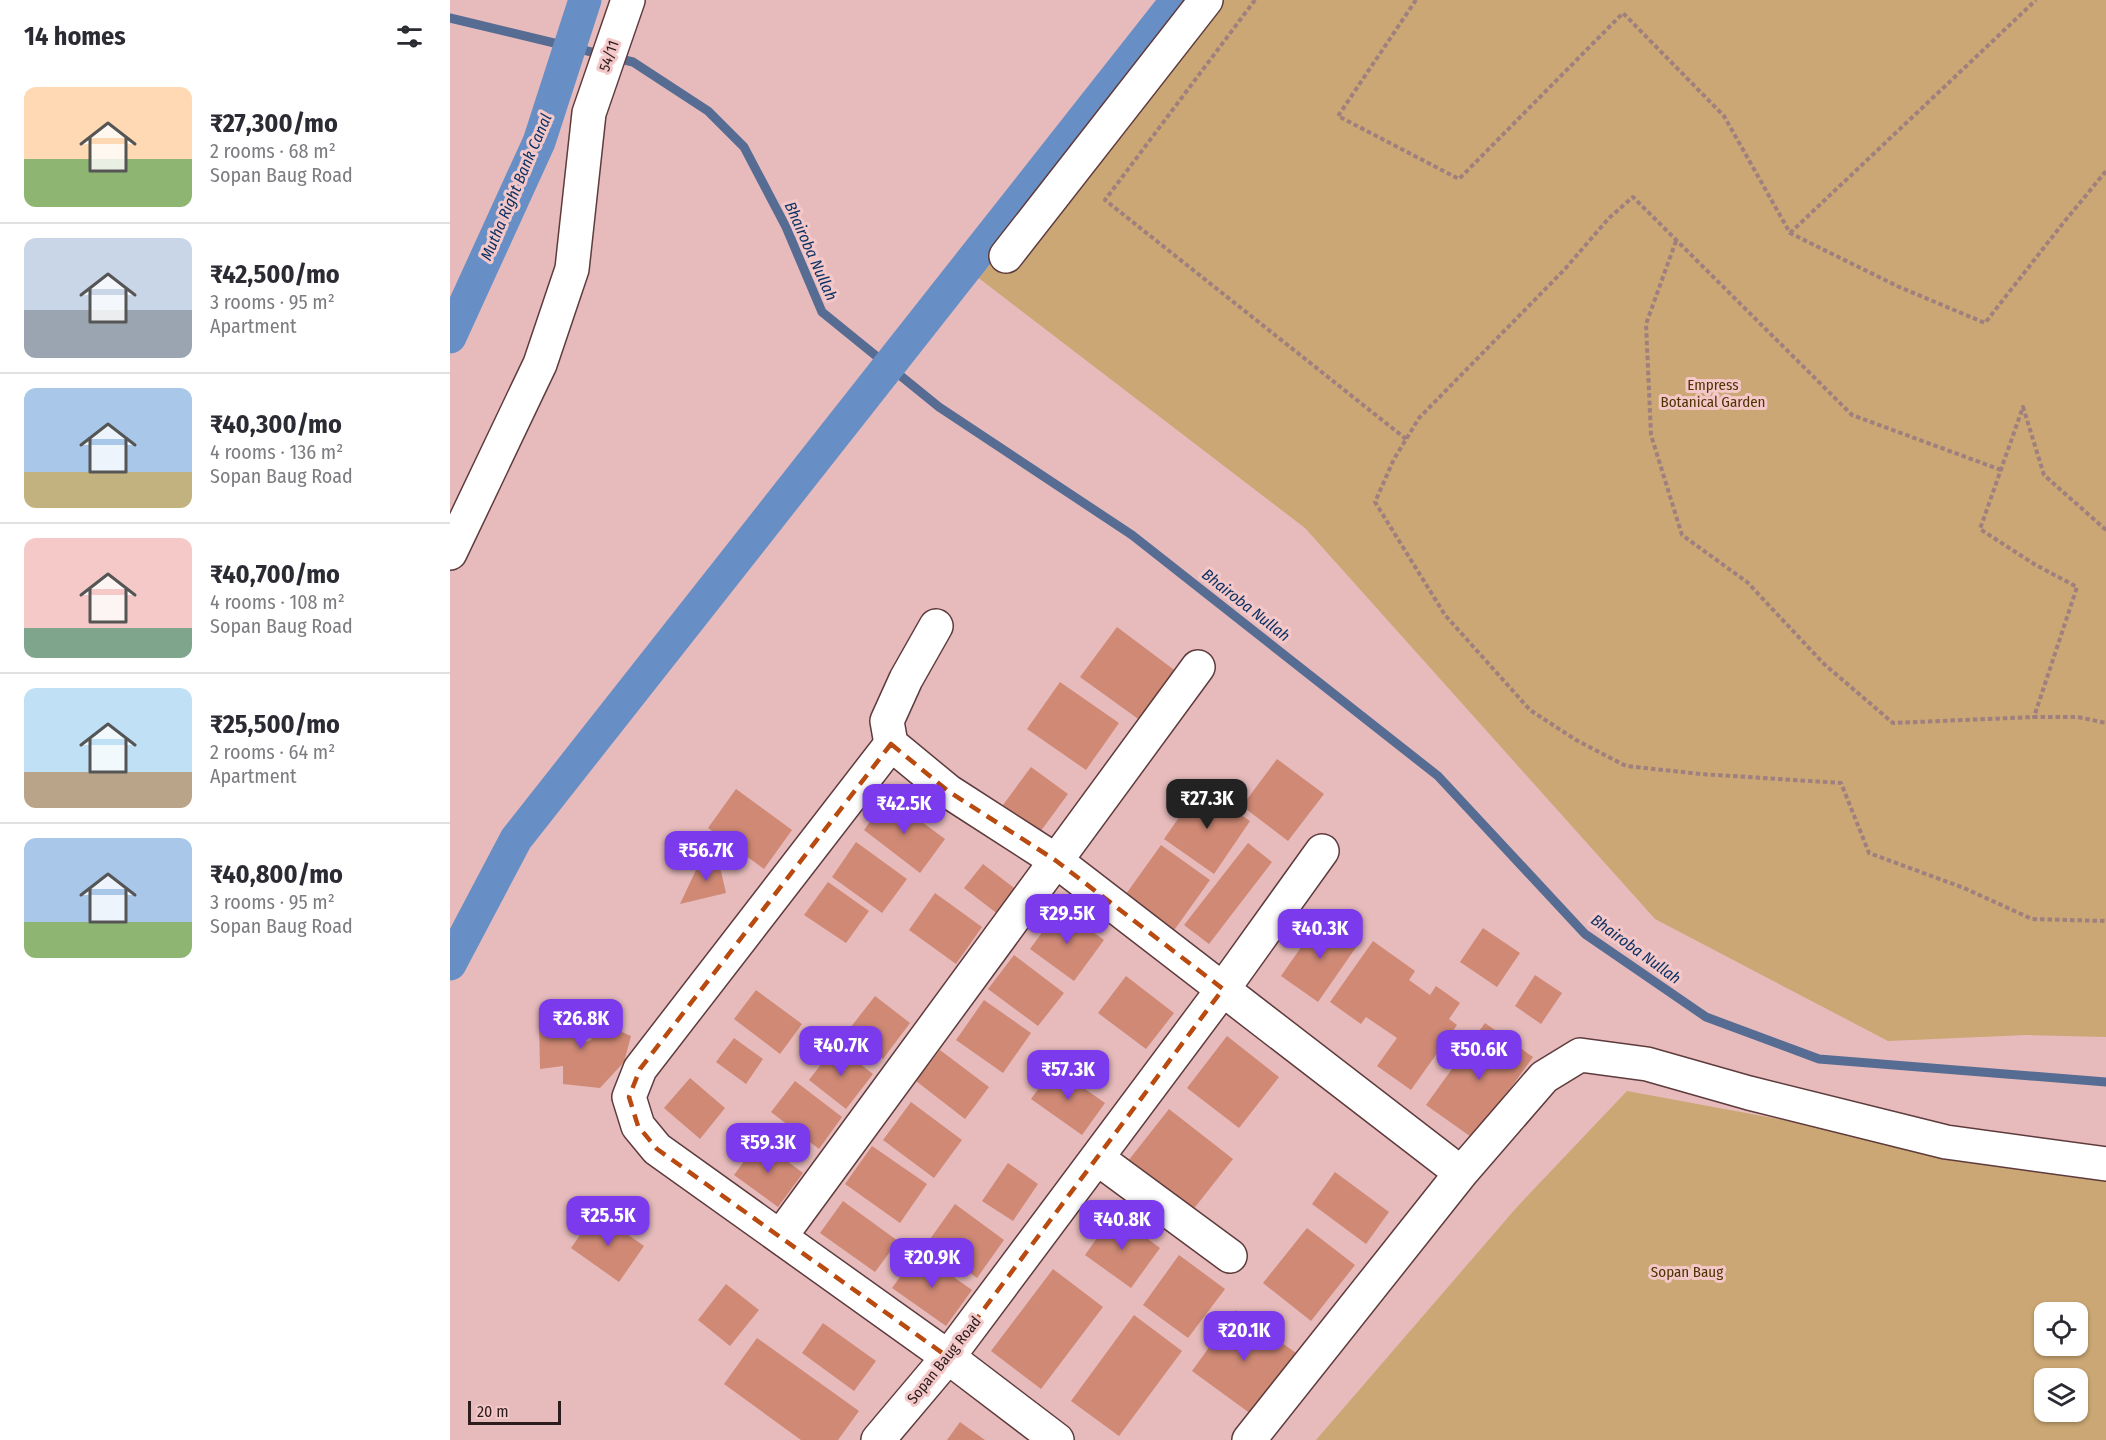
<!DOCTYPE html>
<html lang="en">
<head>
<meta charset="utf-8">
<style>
	body { margin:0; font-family:"Fira Sans Condensed",sans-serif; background:#f7f7f7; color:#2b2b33; height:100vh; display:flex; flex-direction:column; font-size:22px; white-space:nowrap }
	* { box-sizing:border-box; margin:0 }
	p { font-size:20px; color:#7c7c81 }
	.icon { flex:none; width:33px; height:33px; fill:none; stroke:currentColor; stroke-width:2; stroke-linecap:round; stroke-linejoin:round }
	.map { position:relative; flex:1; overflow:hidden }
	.sheet { display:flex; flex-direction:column; background:#fff; width:450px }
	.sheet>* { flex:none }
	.controls { position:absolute; left:1584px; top:1302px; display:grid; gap:12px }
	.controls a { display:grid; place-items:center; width:54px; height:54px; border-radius:12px; background:#fff; box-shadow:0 2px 4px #0004; font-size:30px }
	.scale { position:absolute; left:18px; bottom:15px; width:93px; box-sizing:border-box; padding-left:6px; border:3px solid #2c1c1c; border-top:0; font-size:16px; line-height:21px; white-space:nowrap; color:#2c1c1c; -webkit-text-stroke:4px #f4c8c9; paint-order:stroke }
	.price { position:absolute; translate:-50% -51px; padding:0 14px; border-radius:12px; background:#7c3aed; color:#fff; font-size:20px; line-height:39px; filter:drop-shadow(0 2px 3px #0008) }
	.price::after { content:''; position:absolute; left:50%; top:36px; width:18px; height:14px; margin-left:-9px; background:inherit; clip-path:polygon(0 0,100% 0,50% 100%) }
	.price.on { background:#222; color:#fff }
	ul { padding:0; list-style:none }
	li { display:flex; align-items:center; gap:18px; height:150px; padding:0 24px }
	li+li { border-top:2px solid #e1e1e2 }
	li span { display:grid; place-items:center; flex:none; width:168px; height:120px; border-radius:12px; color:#555 }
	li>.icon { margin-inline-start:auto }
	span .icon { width:72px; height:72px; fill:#fffc; stroke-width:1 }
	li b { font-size:26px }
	h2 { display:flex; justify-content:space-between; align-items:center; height:72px; padding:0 24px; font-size:26px }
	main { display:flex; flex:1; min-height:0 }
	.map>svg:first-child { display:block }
</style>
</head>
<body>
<main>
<section class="sheet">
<h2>14 homes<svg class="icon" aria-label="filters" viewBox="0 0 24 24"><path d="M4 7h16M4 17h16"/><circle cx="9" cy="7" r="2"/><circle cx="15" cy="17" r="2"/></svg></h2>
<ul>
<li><span style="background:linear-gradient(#ffd9b3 60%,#8fb573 0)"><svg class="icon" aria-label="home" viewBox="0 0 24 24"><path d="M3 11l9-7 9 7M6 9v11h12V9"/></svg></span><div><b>₹27,300/mo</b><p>2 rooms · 68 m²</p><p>Sopan Baug Road</p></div></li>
<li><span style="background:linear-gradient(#c9d6e8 60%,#9aa5b1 0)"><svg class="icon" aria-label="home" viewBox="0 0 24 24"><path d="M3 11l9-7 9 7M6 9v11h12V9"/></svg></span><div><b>₹42,500/mo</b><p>3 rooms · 95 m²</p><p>Apartment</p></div></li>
<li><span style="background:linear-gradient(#a9c7e8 70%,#c2b280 0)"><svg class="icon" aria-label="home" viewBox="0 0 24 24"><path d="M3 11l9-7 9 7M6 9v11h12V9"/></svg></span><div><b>₹40,300/mo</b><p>4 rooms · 136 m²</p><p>Sopan Baug Road</p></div></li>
<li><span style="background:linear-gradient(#f6c9c9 75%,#7fa58c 0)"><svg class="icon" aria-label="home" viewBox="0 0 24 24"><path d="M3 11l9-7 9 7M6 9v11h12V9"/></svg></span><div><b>₹40,700/mo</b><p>4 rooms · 108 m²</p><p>Sopan Baug Road</p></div></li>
<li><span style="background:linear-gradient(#bfe0f5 70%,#b9a48a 0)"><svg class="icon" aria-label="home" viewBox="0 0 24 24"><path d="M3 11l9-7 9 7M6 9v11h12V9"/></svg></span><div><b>₹25,500/mo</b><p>2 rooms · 64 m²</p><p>Apartment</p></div></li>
<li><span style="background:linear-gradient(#a9c7e8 70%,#8fb573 0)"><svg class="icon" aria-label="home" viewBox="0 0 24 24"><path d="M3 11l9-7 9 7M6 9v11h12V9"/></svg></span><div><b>₹40,800/mo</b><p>3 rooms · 95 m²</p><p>Sopan Baug Road</p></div></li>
</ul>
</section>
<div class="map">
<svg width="1656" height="1440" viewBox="0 0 1656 1440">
	<rect width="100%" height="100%" fill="#e7bbbc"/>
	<path fill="#caa774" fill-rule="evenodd" d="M749,0H1656V1037L1577,1035L1438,1041L1205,919L855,528L526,276Z
		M1177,1091L1524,1155L1656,1170V1440H866L1067,1207ZM1594,1312H1628V1346H1594ZM1594,1378H1628V1412H1594Z"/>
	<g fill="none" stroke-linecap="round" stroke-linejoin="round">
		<path stroke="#566c92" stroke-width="9" d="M0,18L183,62L258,111L294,147L336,227L372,312L489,407L682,535L988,776L1135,934L1256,1017L1369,1059L1656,1082"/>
		<path stroke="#688fc5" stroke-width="33" d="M0,337L89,142L135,0
			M0,964L66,839L727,0"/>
	</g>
	<path fill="#cf8975" d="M667,627L727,672L691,721L630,677Z
		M610,682L669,723L636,770L577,729Z
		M827,759L874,794L838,841L792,806Z
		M581,767L618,794L590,832L553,805Z
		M750,787L800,821L764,874L714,839Z
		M286,789L342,830L314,869L258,828Z
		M438,797L495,839L470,873L414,830Z
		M406,842L457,879L432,913L382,877Z
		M798,843L822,862L759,944L734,925Z
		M711,845L760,880L720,936L671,901Z
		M267,854L276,893L230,904L246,870Z
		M533,864L568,891L549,915L514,888Z
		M378,882L419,911L396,943L354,915Z
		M485,893L532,927L506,964L459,930Z
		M610,908L654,940L624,981L580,949Z
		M872,917L909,943L868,1002L831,976Z
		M1033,928L1070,953L1047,987L1010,962Z
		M923,941L965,971L959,980L980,995L986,986L1010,1003L999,1019L1007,1025L961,1090L927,1066L947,1038L916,1017L911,1024L880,1002Z
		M564,955L614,993L588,1026L538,989Z
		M1085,975L1112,993L1091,1024L1065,1006Z
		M676,976L724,1013L696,1049L648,1013Z
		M306,990L352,1024L330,1054L284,1019Z
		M425,996L460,1023L433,1059L397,1032Z
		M534,1000L581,1033L553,1073L506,1040Z
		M100,1009H126L129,1045L141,1040L149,1022L181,1036L174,1062L150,1088L113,1084V1066L90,1069L89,1024L101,1021Z
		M1035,1023L1083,1057L1024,1139L976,1105Z
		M777,1036L829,1077L789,1128L737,1088Z
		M284,1038L313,1059L296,1084L266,1062Z
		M386,1045L423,1074L396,1109L359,1080Z
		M490,1050L539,1087L515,1119L466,1081Z
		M604,1067L655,1103L632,1135L581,1099Z
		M240,1078L275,1108L250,1139L214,1108Z
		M345,1081L392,1117L369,1149L321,1112Z
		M461,1102L512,1140L484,1178L433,1140Z
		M719,1109L783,1159L742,1211L678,1161Z
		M309,1140L353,1173L328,1207L284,1175Z
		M422,1146L477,1184L450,1223L395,1184Z
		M558,1163L588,1184L563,1221L532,1201Z
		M885,1172L939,1212L916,1244L862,1204Z
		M393,1201L448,1241L425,1272L370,1233Z
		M505,1204L554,1240L527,1278L478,1242Z
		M146,1212L194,1246L169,1282L121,1248Z
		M664,1214L710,1248L681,1288L635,1255Z
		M857,1228L905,1265L861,1321L813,1283Z
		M468,1252L522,1290L496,1326L442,1288Z
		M729,1255L775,1289L738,1338L693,1305Z
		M603,1269L653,1307L591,1389L541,1351Z
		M276,1284L309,1310L280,1346L248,1320Z
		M786,1310L846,1353L801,1414L742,1371Z
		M684,1315L732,1351L669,1436L621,1401Z
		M373,1323L426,1361L404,1391L352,1353Z
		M307,1338L409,1411L388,1440H351L274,1384Z
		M510,1422L535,1440H497Z"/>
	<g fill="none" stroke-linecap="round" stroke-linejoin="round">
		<defs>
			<path id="minor" d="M556,256L756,0
				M0,553L90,364L122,269L139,113L178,0
				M486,626L456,679L437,721L441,744L498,791L605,860L1011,1173
				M441,744L190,1069L179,1097L188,1126L207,1149L498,1357L607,1440
				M647,1158L780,1256
				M330,1237L748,667
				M428,1440L498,1357L773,989L872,851
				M799,1440L1011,1173L1094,1077L1130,1055L1197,1064L1299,1093L1496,1142L1656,1164"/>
		</defs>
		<use href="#minor" stroke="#5e3b3c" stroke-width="36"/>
		<path stroke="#a07f7f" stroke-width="4" stroke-dasharray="4.5 3" stroke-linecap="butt" d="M805,0L655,200L956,439
			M966,0L888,116L1009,179L1173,13L1274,116L1340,233L1447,286L1535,323L1610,227L1656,171
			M1340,233L1586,0
			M1226,241L1196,324L1201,435L1232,535L1297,582L1374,664L1443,723L1584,717
			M1551,470L1402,415L1183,197L1159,218L1114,270L969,418L944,459L925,502L995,615L1080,710L1126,740L1176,766L1251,774L1391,783L1419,853L1514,888L1582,919L1656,921
			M1656,530L1594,475L1573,407L1530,529L1584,564L1627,587L1584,717H1628L1656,723"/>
		<use href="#minor" stroke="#fff" stroke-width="33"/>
	</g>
	<path fill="none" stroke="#b94a10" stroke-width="4.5" stroke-dasharray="12 8" stroke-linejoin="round" d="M441,744L498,791L605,860L773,989L498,1357L207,1149L188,1126L179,1097L190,1069Z"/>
	<g text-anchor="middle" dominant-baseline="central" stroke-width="6" stroke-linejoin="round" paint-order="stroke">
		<g font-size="15" fill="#2c1c1c" stroke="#f4c8c9">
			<text transform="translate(159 56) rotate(-71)">54/11</text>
			<text transform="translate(494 1360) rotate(-51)">Sopan Baug Road</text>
		</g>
		<g font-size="15" fill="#4e3300" stroke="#f4c8c9">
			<text x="1263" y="385">Empress<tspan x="1263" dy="17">Botanical Garden</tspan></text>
			<text x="1237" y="1272">Sopan Baug</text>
		</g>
		<g font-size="16" font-style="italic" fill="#0c3264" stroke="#f4c8c9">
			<text transform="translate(66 187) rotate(-67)">Mutha Right Bank Canal</text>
			<text transform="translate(361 251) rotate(66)">Bhairoba Nullah</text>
			<text transform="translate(796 605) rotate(38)">Bhairoba Nullah</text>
			<text transform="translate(1186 949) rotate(36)">Bhairoba Nullah</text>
		</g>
	</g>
</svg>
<div class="controls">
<a><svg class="icon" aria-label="locate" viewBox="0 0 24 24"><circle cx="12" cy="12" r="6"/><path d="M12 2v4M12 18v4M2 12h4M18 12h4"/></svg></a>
<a><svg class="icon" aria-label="layers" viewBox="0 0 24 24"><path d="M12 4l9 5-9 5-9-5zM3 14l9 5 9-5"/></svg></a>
</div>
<div class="scale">20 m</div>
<b class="price on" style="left:757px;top:830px">₹27.3K</b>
<b class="price" style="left:454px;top:835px">₹42.5K</b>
<b class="price" style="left:256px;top:882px">₹56.7K</b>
<b class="price" style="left:617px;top:945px">₹29.5K</b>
<b class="price" style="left:870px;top:960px">₹40.3K</b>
<b class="price" style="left:131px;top:1050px">₹26.8K</b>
<b class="price" style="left:391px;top:1077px">₹40.7K</b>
<b class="price" style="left:1029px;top:1081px">₹50.6K</b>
<b class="price" style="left:618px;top:1101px">₹57.3K</b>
<b class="price" style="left:318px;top:1174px">₹59.3K</b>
<b class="price" style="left:158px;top:1247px">₹25.5K</b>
<b class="price" style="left:672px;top:1251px">₹40.8K</b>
<b class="price" style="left:482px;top:1289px">₹20.9K</b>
<b class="price" style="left:794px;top:1362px">₹20.1K</b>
</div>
</main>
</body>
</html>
